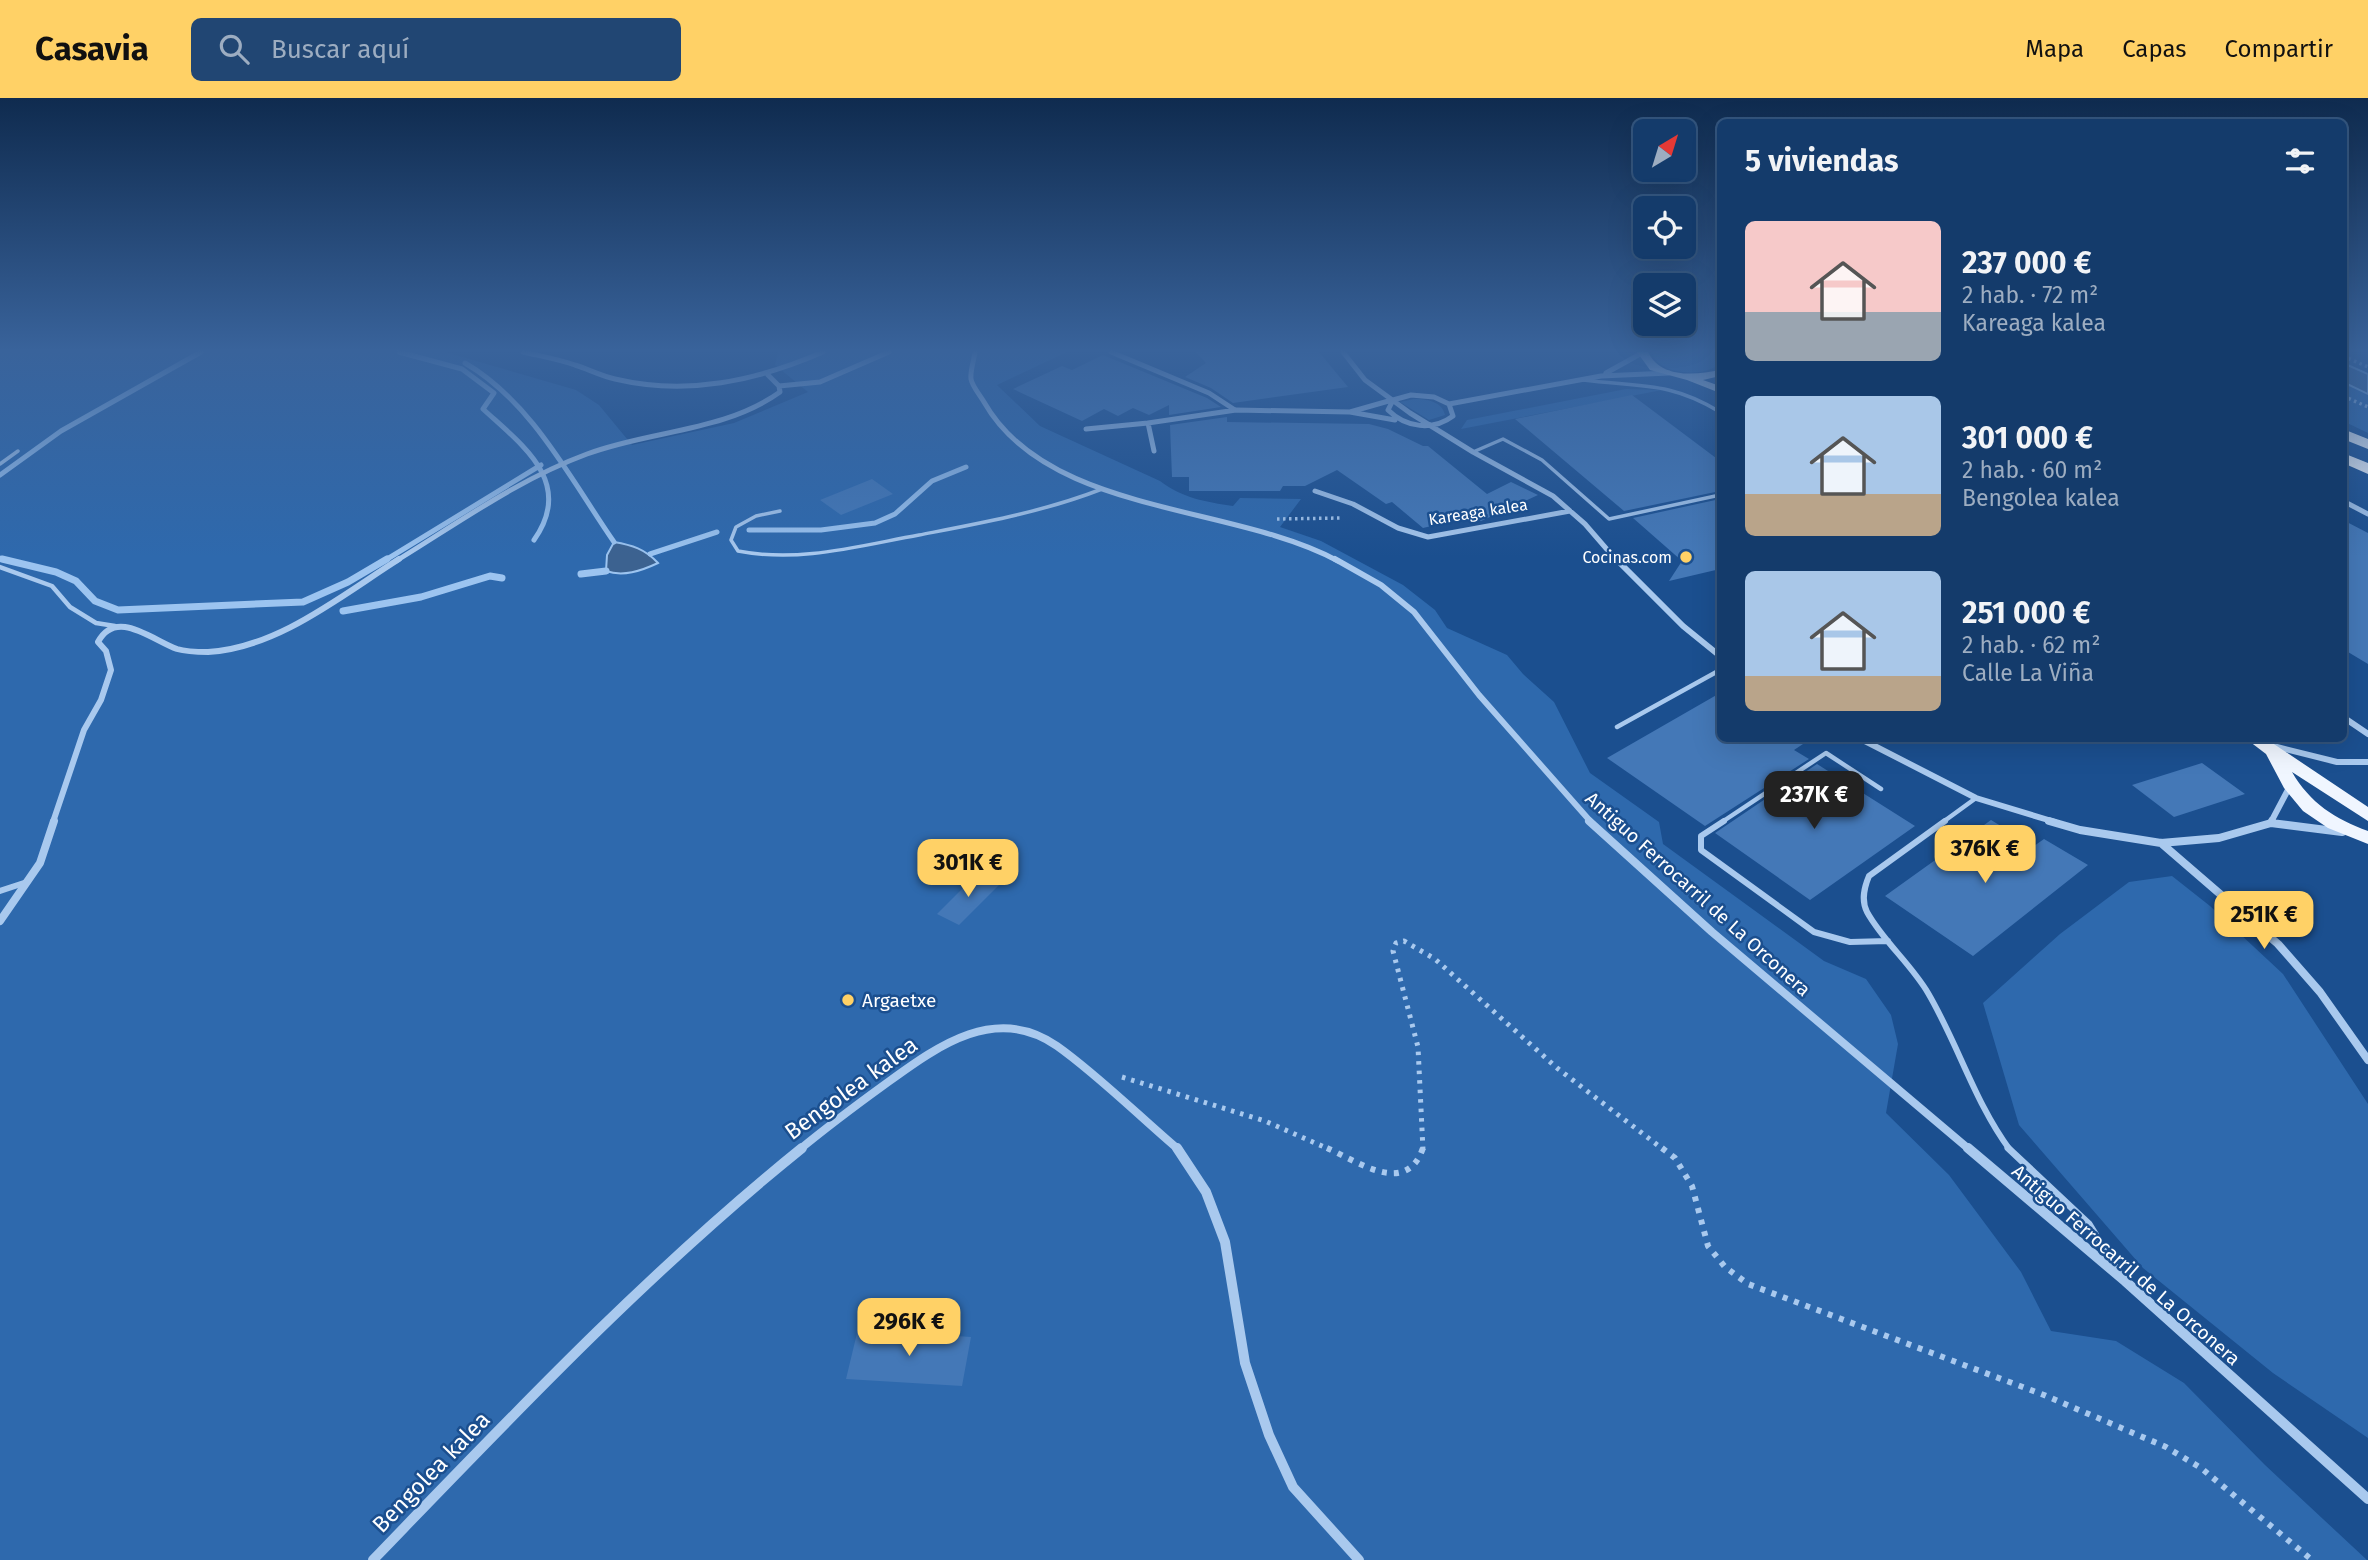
<!DOCTYPE html>
<html lang="es">
<head>
<meta charset="utf-8">
<style>
	body { margin:0; font-family:"Fira Sans",sans-serif; background:#214673; color:#f1f3f6; height:100vh; display:flex; flex-direction:column; font-size:26px; white-space:nowrap }
	* { box-sizing:border-box; margin:0 }
	p { font-size:23px; color:#9dadc1 }
	.icon { flex:none; width:38px; height:38px; fill:none; stroke:currentColor; stroke-width:2; stroke-linecap:round; stroke-linejoin:round }
	.map { position:relative; flex:1; overflow:hidden }
	.drawer { position:absolute; left:1717px; top:21px; width:630px; height:623px; display:flex; flex-direction:column; background:#143b6b; border-radius:10px; box-shadow:0 7px 28px #0002,0 0 0 2px #33557e }
	.drawer>* { flex:none }
	.needle { width:46px; rotate:38deg }
	.tools { position:absolute; left:1633px; top:21px; display:grid; gap:14px }
	.tools a { display:grid; place-items:center; width:63px; height:63px; border-radius:10px; background:#143b6b; box-shadow:0 7px 28px #0002,0 0 0 2px #33557e; font-size:35px }
	.price { position:absolute; translate:-50% -60px; padding:0 16px; border-radius:14px; background:#ffd166; color:#111; font-size:23px; line-height:46px; filter:drop-shadow(0 2px 4px #0008) }
	.price::after { content:''; position:absolute; left:50%; top:42px; width:21px; height:16px; margin-left:-10px; background:inherit; clip-path:polygon(0 0,100% 0,50% 100%) }
	.price.current { background:#222; color:#fff }
	ul { padding:0; list-style:none }
	li { display:flex; align-items:center; gap:21px; height:175px; padding:0 28px }
	li span { display:grid; place-items:center; flex:none; width:196px; height:140px; border-radius:10px; color:#555 }
	li>.icon { margin-inline-start:auto }
	span .icon { width:84px; height:84px; fill:#fffc; stroke-width:1 }
	li b { font-size:30px }
	h2 { display:flex; justify-content:space-between; align-items:center; height:84px; padding:0 28px; font-size:30px }
	header { display:flex; align-items:center; gap:42px; box-sizing:border-box; height:98px; padding:0 35px; background:#ffd166; color:#111 }
	header strong { font-size:33px }
	nav { display:flex; gap:38px; margin-inline-start:auto; font-size:24px }
	.search { width:490px; height:63px; background:#214673; display:flex; align-items:center; gap:18px; box-sizing:border-box; padding:0 24px; border-radius:10px; color:#9dadc1; font-size:26px }
	.map>svg:first-child { display:block }
</style>
</head>
<body>
<header>
<strong>Casavia</strong>
<div class="search"><svg class="icon" aria-label="search" viewBox="0 0 24 24"><circle cx="10" cy="10" r="6"/><path d="M15 15l6 6"/></svg>Buscar aquí</div>
<nav><a>Mapa</a><a>Capas</a><a>Compartir</a></nav>
</header>
<div class="map">
<svg width="2368" height="1462" viewBox="0 0 2368 1462">
	<rect width="100%" height="100%" fill="#1b4f8f"/>
	<path fill="#2e69ad" d="M0,254H445L576,292L599,307L632,347L734,325L808,294L775,267L778,254H1067L997,287L1040,328L1160,383C1182,400 1206,404 1233,408L1240,400L1301,401L1280,429L1321,443L1403,487L1435,512L1447,530L1507,557L1523,576L1554,604L1590,675L1659,724L1663,746L1824,863L1866,881L1891,917L1898,946L1886,1015L1949,1077L2021,1174L2051,1233L2116,1243L2184,1285L2265,1367L2367,1462H0Z
		M1652,254H1712L1719,262V266C1704,280 1657,277 1652,254Z
		M2343,284L2368,296V335L2343,323Z
		M1626,291L1662,292L1461,331L1467,322Z
		M1414,301C1426,301 1442,303 1445,317L1429,322L1400,304Z
		M2172,778L2210,808L2283,876L2368,1006V1340L2273,1275L2143,1170L2019,1027L1983,905L2060,836L2129,784Z"/>
	<path fill="#3c6290" stroke="#9cc4f0" stroke-width="2" d="M2343,265L2368,276V296L2343,284Z
		M614,444C632,447 645,451 658,465C641,473 623,479 606,473L607,457Z"/>
	<g fill="none" stroke-linecap="round" stroke-linejoin="round">
		<path stroke="#9cc4f0" stroke-width="5" d="M399,254L462,271L494,295L483,311C522,347 575,384 534,442
			M465,265C532,304 571,382 614,444
			M0,377L61,333L201,254
			M749,432H821L875,425L895,416L932,383L966,369
			M650,456L717,434
			M0,461L10,463
			M384,463L541,367"/>
		<path stroke="#9cc4f0" stroke-width="7" d="M2,461L56,474L76,483L95,503L118,512L303,504L348,484L387,461
			M581,476L606,473
			M343,513L421,499L490,478L502,480"/>
	</g>
	<path fill="#4478b7" d="M1196,254H1319L1348,289L1233,305L1211,290L1185,279L1206,265Z
		M1103,257L1207,300L1221,309L1169,317V307L1149,317L1133,310L1118,318L1104,311L1082,323L1013,291L1062,268L1072,272Z
		M1632,297L1720,363V393L1624,413L1515,321Z
		M1227,319V324L1369,326L1388,331L1423,348H1428L1487,396L1511,384L1538,397L1481,423L1473,418L1423,430L1392,404L1386,406L1337,372L1305,388H1283L1280,393H1189V379H1172L1170,327Z
		M872,381L893,396L841,417L820,402Z
		M1720,401V471L1669,483L1682,463L1633,420Z
		M2343,422L2368,435V566L2343,551Z
		M1720,595V640H1812L1794,652L1809,661L1705,728L1607,660Z
		M2202,665L2245,696L2174,719L2132,687Z
		M1817,666L1915,728L1810,802L1715,735Z
		M1991,722L2034,748L2044,741L2088,767L1973,858L1885,798Z
		M978,775L1000,786L959,827L937,816Z
		M858,1231L971,1239L962,1288L846,1281Z"/>
	<g fill="none" stroke-linecap="round" stroke-linejoin="round">
		<path stroke="#a9c9ee" stroke-width="3.5" stroke-dasharray="2.5 3.5" stroke-linecap="butt" d="M2343,258L2368,269
			M2343,298L2368,309
			M1277,421L1341,420"/>
		<path stroke="#a9c9ee" stroke-width="5" stroke-dasharray="3.5 6" stroke-linecap="butt" d="M1122,979L1265,1023L1331,1052
			M1423,1052L1418,949L1393,853L1396,845L1404,843L1435,861L1557,970L1664,1052"/>
		<path stroke="#a9c9ee" stroke-width="6" stroke-dasharray="5 7" stroke-linecap="butt" d="M1327,1050C1359,1064 1406,1099 1423,1050
			M1662,1050L1675,1060L1692,1088L1708,1148L1725,1169L1748,1186L2044,1297L2166,1349L2201,1370L2312,1462"/>
		<path stroke="#a9c9ee" stroke-width="3.5" d="M1583,282C1638,289 1670,283 1720,314
			M1473,354L1503,341L1542,362L1609,421L1720,397
			M0,366L18,353
			M780,413L756,418L736,429L731,442L738,453C800,465 858,448 919,437C981,425 1043,414 1102,391"/>
		<path stroke="#a9c9ee" stroke-width="4.5" d="M0,469L52,488L70,509L96,525L115,528
			M1617,629L1720,572
			M1722,724L1826,655L1881,691
			M1943,724L1976,700"/>
		<path stroke="#a9c9ee" stroke-width="6" d="M1724,723L1701,738V752L1814,834L1850,844L1888,843
			M1945,723L1869,778C1864,790 1861,802 1867,814C1883,843 1911,866 1928,895C1958,946 1975,1005 2010,1052
			M0,793L27,784"/>
		<path stroke="#a9c9ee" stroke-width="7" d="M2008,1050L2089,1126L2118,1173"/>
		<path stroke="#a9c9ee" stroke-width="5" d="M523,254C540,258 558,261 575,267C588,271 601,278 615,281C687,298 756,283 823,254
			M975,254C974,262 970,273 971,281C972,288 980,297 984,304C1048,417 1234,406 1338,463
			M1111,254L1209,295L1235,312
			M1343,254L1365,282L1410,315L1473,354L1553,398L1585,426L1617,463
			M1606,275L1642,255
			M779,288L820,284L889,254
			M1411,297L1434,299L1449,306L1453,318C1433,333 1406,330 1388,312L1393,302Z
			M1392,302L1350,314L1395,322
			M1449,306L1601,278L1669,275
			M1086,331L1148,325
			M1154,353L1148,325L1236,312L1350,314
			M1315,393L1353,406L1398,430L1428,439L1570,413
			M2343,403L2368,416
			M396,463C458,425 519,381 587,356C651,332 724,334 780,294L779,288L768,277"/>
		<path stroke="#a9c9ee" stroke-width="6" d="M1335,461L1381,487L1414,514L1479,597L1591,724
			M1616,461L1683,528L1720,558
			M2343,619L2368,636
			M1859,640L1976,700L2055,724
			M2273,648L2337,664H2368
			M53,724L84,632L101,602L111,572L106,553L98,544C116,510 152,542 177,551C187,554 198,554 208,554C278,550 342,497 399,461
			M2271,724L2290,688"/>
		<path stroke="#a9c9ee" stroke-width="8" d="M1589,723L1712,834L1970,1052
			M2049,723L2080,732L2161,745L2219,740L2271,725L2342,734
			M2271,725L2272,723
			M2161,745L2278,846L2320,894L2368,962
			M0,823L40,765L54,723
			M799,1052C827,1029 855,1008 884,987C934,951 994,904 1057,948C1098,977 1140,1019 1179,1052"/>
		<path stroke="#a9c9ee" stroke-width="10" d="M1177,1050L1206,1094L1225,1144L1245,1265L1269,1337L1293,1389L1359,1462
			M1968,1050L2125,1183L2368,1401
			M373,1462C511,1319 647,1175 802,1050"/>
		<path fill="#f0f6ff" fill-rule="evenodd" d="M1637,254H1648C1661,281 1696,277 1720,272V278L1703,282L1720,288V295L1687,282L1650,272Z
			M2245,640H2265L2368,709V723L2292,674C2310,705 2335,721 2368,733V746L2328,730L2303,713L2284,690L2266,656Z"/>
		<path fill="#fff" fill-rule="evenodd" d="M2343,331L2368,341V351L2343,341Z
			M2343,355L2368,365V376L2343,365Z"/>
	</g>
	<linearGradient id="sky" x2="0" y2="1"><stop stop-color="#0f2b4f"/><stop offset="0.55" stop-color="#39639b"/><stop offset="1" stop-color="#39639b" stop-opacity="0"/></linearGradient>
	<rect width="2368" height="459" fill="url(#sky)"/>
	<g fill="#ffd166" stroke="#1b4f8f" stroke-width="2.5">
		<circle cx="1686" cy="459" r="7"/>
		<circle cx="848" cy="902" r="7"/>
	</g>
	<g text-anchor="middle" dominant-baseline="central" stroke-width="5" stroke-linejoin="round" paint-order="stroke">
		<g font-size="16" fill="#fff" stroke="#1b4f8f">
			<text transform="translate(1478 414) rotate(-9)">Kareaga kalea</text>
		</g>
		<g font-size="16" fill="#fff" stroke="#1b4f8f" text-anchor="end">
			<text x="1672" y="459">Cocinas.com</text>
		</g>
		<g font-size="19" fill="#fff" stroke="#1b4f8f">
			<text transform="translate(1698 796) rotate(42)">Antiguo Ferrocarril de La Orconera</text>
			<text transform="translate(2126 1167) rotate(41)">Antiguo Ferrocarril de La Orconera</text>
		</g>
		<g font-size="19" fill="#fff" stroke="#1b4f8f" text-anchor="start">
			<text x="862" y="902">Argaetxe</text>
		</g>
		<g font-size="23" fill="#fff" stroke="#1b4f8f">
			<text transform="translate(851 990) rotate(-36)">Bengolea kalea</text>
			<text transform="translate(431 1374) rotate(-46)">Bengolea kalea</text>
		</g>
	</g>
</svg>
<div class="tools">
<a><svg class="needle" viewBox="-14 -14 28 28"><path d="M0-13l5 13h-10z" fill="#e53935"/><path d="M0 13l5-13h-10z" fill="#9dadc1"/></svg></a>
<a><svg class="icon" aria-label="locate" viewBox="0 0 24 24"><circle cx="12" cy="12" r="6"/><path d="M12 2v4M12 18v4M2 12h4M18 12h4"/></svg></a>
<a><svg class="icon" aria-label="layers" viewBox="0 0 24 24"><path d="M12 4l9 5-9 5-9-5zM3 14l9 5 9-5"/></svg></a>
</div>
<b class="price current" style="left:1814px;top:733px">237K €</b>
<b class="price" style="left:1985px;top:787px">376K €</b>
<b class="price" style="left:968px;top:801px">301K €</b>
<b class="price" style="left:2264px;top:853px">251K €</b>
<b class="price" style="left:909px;top:1260px">296K €</b>
<section class="drawer">
<h2>5 viviendas<svg class="icon" aria-label="filters" viewBox="0 0 24 24"><path d="M4 7h16M4 17h16"/><circle cx="9" cy="7" r="2"/><circle cx="15" cy="17" r="2"/></svg></h2>
<ul>
<li><span style="background:linear-gradient(#f6c9c9 65%,#9aa5b1 0)"><svg class="icon" aria-label="home" viewBox="0 0 24 24"><path d="M3 11l9-7 9 7M6 9v11h12V9"/></svg></span><div><b>237 000 €</b><p>2 hab. · 72 m²</p><p>Kareaga kalea</p></div></li>
<li><span style="background:linear-gradient(#a9c7e8 70%,#b9a48a 0)"><svg class="icon" aria-label="home" viewBox="0 0 24 24"><path d="M3 11l9-7 9 7M6 9v11h12V9"/></svg></span><div><b>301 000 €</b><p>2 hab. · 60 m²</p><p>Bengolea kalea</p></div></li>
<li><span style="background:linear-gradient(#a9c7e8 75%,#b9a48a 0)"><svg class="icon" aria-label="home" viewBox="0 0 24 24"><path d="M3 11l9-7 9 7M6 9v11h12V9"/></svg></span><div><b>251 000 €</b><p>2 hab. · 62 m²</p><p>Calle La Viña</p></div></li>
</ul>
</section>
</div>
</body>
</html>
